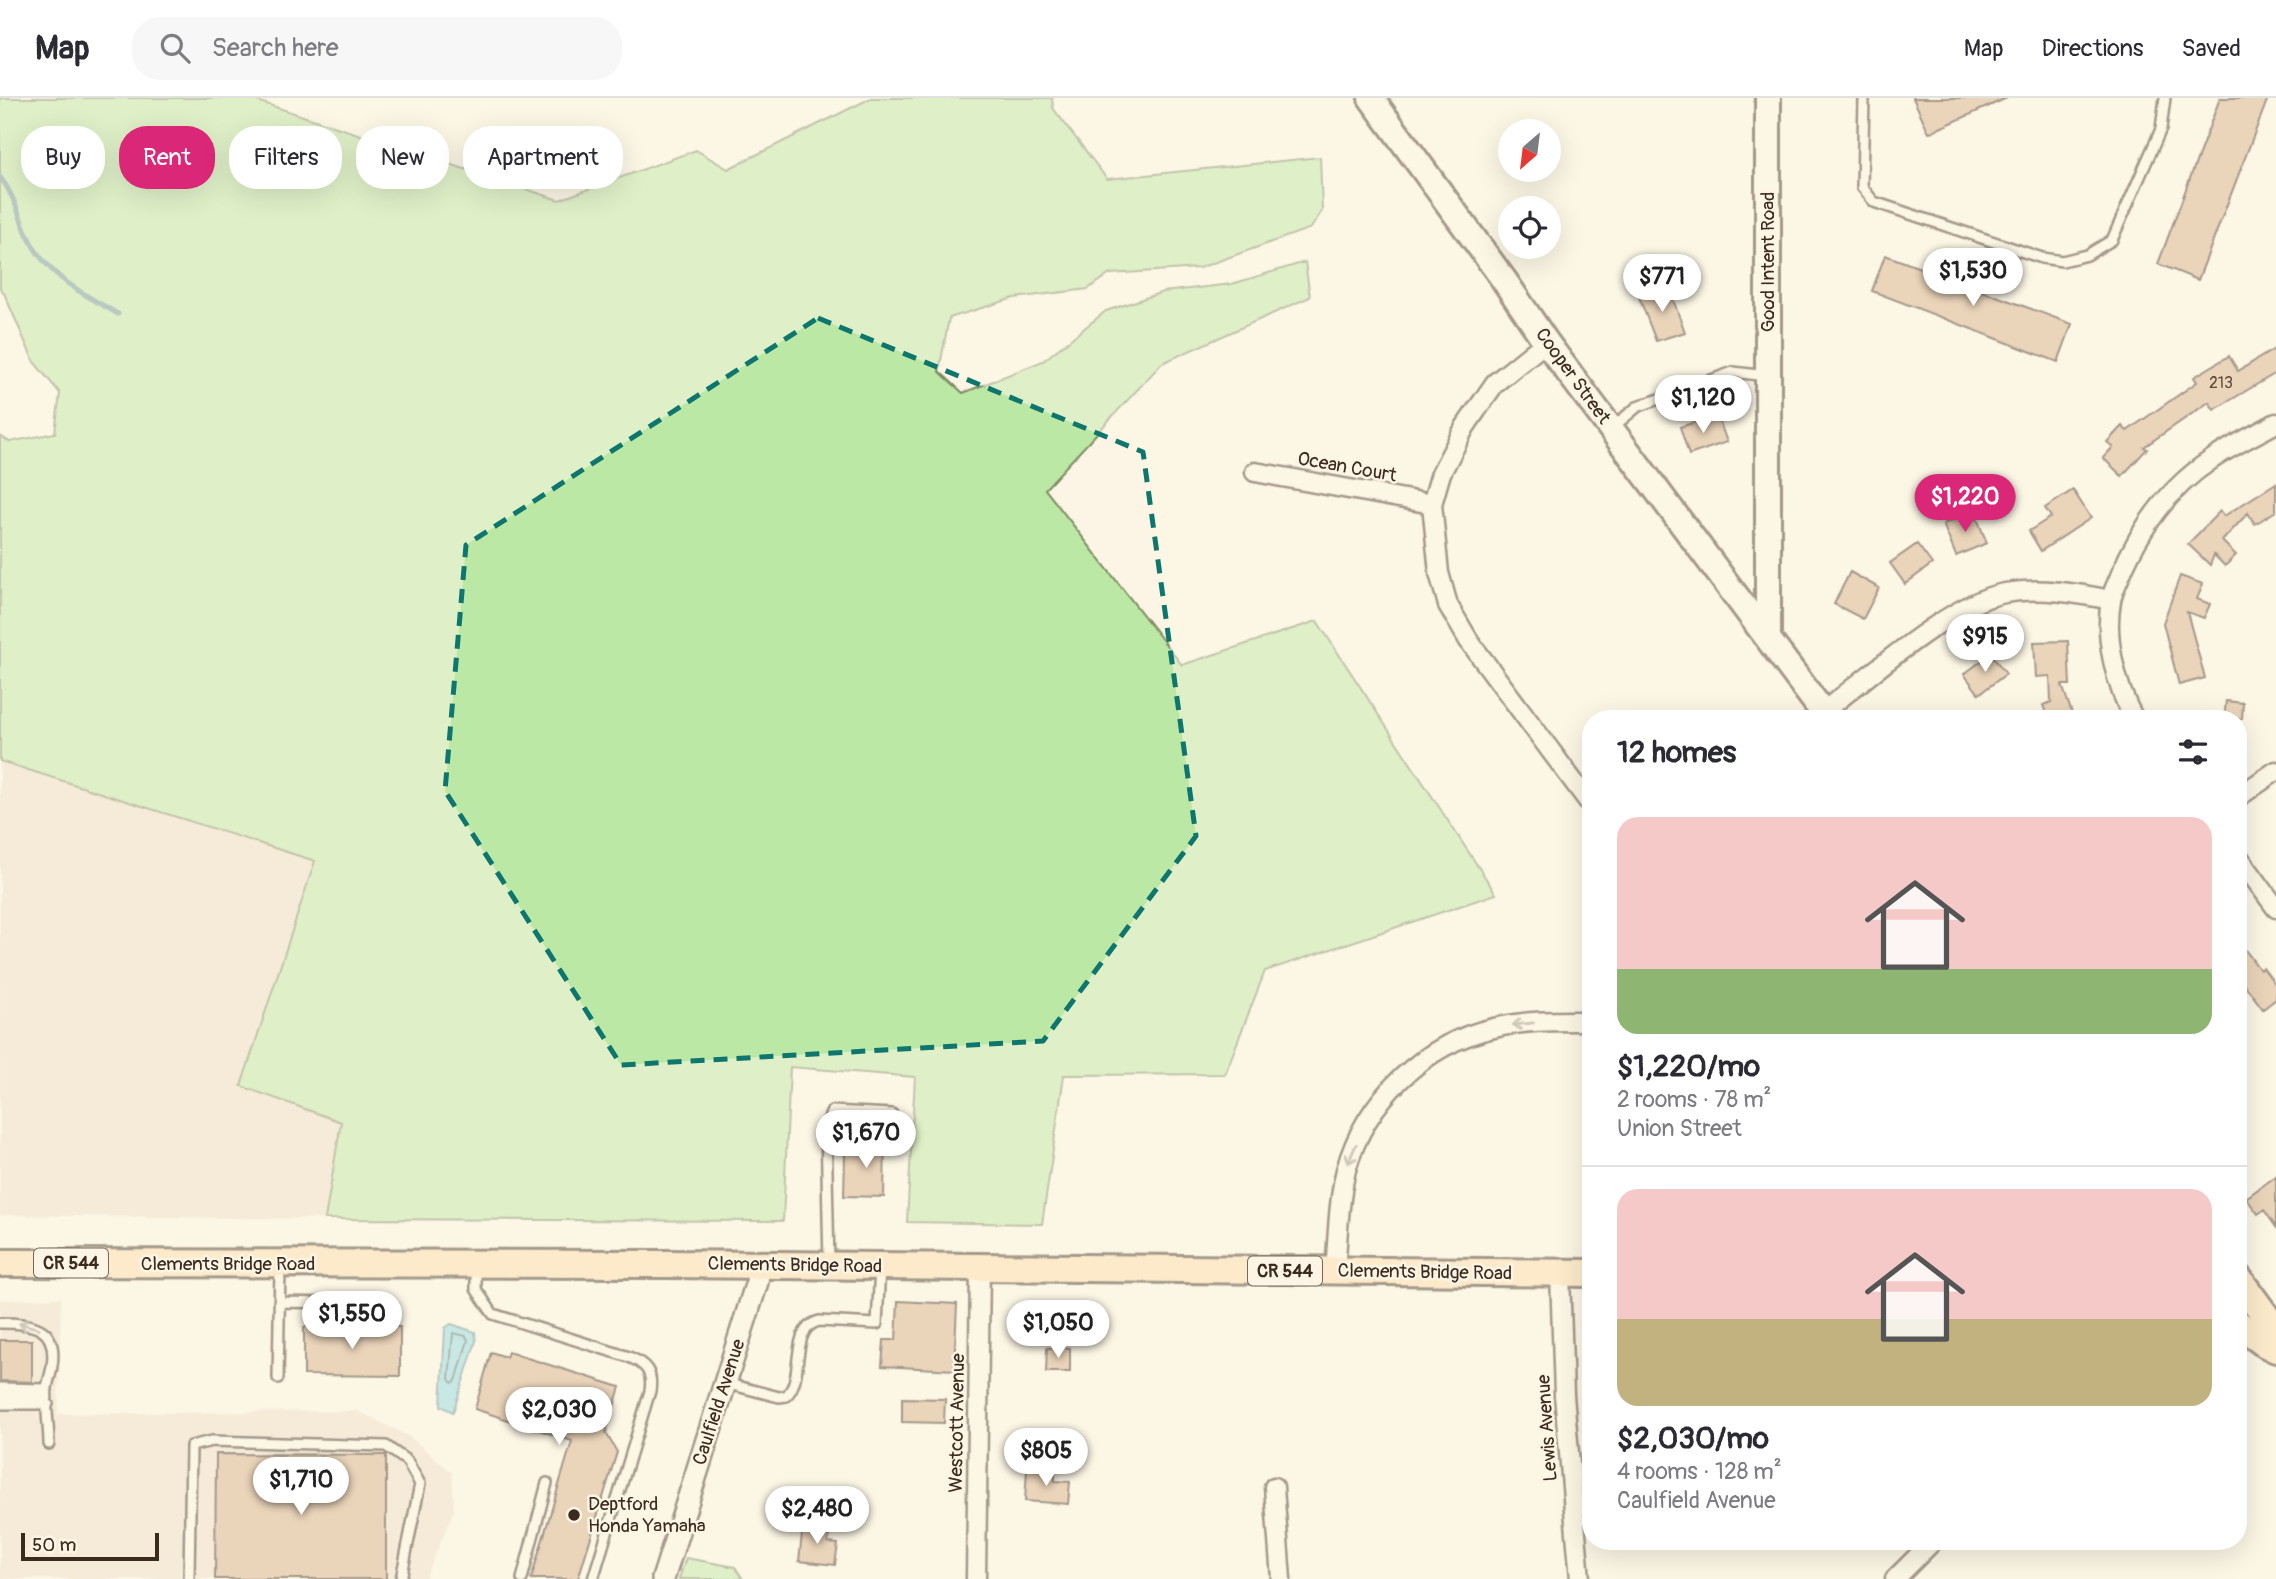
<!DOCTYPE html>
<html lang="en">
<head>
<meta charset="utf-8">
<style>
	body { margin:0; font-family:Pangolin,sans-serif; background:#f7f7f7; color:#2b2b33; height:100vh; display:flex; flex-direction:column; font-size:26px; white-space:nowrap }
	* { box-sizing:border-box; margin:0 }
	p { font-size:23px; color:#7c7c81 }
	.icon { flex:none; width:38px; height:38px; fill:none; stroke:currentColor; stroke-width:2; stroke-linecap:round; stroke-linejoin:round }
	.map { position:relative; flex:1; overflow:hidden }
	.panel { position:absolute; left:1582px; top:612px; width:665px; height:840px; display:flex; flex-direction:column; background:#fff; border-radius:28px; box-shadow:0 7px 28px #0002 }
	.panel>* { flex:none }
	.hud { position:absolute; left:21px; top:28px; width:665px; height:63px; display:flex; gap:14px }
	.needle { width:46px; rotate:208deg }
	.tools { position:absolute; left:1498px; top:21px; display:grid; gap:14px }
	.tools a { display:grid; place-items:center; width:63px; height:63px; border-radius:50%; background:#fff; box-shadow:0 7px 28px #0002; font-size:35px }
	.scale { position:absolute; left:21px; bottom:18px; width:138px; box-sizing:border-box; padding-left:7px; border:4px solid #3b2a1e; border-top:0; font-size:19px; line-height:24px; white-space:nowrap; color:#3b2a1e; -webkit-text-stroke:5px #fcf5e5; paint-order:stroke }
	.price { position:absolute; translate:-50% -60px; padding:0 16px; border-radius:24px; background:#fff; color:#222; font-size:23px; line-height:46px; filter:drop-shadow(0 2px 4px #0008) }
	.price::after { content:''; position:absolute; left:50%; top:42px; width:21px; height:16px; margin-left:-10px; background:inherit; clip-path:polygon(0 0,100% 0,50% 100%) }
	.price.current { background:#db2777; color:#fff }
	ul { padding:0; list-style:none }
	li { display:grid; align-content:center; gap:14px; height:371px; padding:0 35px }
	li+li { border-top:2px solid #e1e1e2 }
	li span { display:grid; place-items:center; height:217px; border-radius:21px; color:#555 }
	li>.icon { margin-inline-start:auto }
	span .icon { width:126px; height:126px; fill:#fffc; stroke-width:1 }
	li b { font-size:30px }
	h2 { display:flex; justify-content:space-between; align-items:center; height:84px; padding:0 35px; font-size:30px }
	.tag { padding:0 24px; border-radius:28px; background:#fff; box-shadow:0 7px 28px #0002; font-size:24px; line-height:63px }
	.tag.current { background:#db2777; color:#fff }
	header { display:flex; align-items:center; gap:42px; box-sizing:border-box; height:98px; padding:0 35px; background:#fff; border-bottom:2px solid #e1e1e2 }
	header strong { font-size:33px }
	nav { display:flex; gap:38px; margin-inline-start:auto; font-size:24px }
	.search { width:490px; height:63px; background:#f7f7f7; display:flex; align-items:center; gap:18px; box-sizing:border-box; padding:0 24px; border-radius:28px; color:#7c7c81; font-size:26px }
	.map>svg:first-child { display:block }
</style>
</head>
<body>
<header>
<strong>Map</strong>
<div class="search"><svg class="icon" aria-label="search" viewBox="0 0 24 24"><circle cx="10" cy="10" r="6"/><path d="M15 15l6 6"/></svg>Search here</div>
<nav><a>Map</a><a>Directions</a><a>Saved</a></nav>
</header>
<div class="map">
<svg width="2276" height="1481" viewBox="0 0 2276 1481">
	<rect width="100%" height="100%" fill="#fcf5e5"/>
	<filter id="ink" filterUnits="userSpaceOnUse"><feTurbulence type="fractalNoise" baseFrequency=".0143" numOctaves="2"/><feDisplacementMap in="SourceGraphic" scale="14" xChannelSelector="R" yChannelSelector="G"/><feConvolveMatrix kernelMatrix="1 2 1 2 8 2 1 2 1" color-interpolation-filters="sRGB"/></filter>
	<g filter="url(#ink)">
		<path fill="#f0dec8" d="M0,663L315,763L241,988L341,1024L325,1121L0,1117Z
			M61,1200L58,1316L358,1313L410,1339L452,1375L454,1412L425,1481H0V1202Z"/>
		<path fill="#bce8a5" stroke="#7c8962" stroke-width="2" d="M0,0H248L559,102L696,52L728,71L871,0H1052L1053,10L1107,81L1320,59L1322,113L1311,130L1199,170L1110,176L1088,191L1014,200L949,220L939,273L963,295L1043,263L1106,213L1163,194L1232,186L1305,164L1310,199L1162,265L1045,391L1182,567L1317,523L1496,796L1265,873L1225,976L1064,977L1042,1126L907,1124L915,979L790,969L783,1123L325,1121L341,1024L241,988L315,763L0,663V338L10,344L55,335L60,295L34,264L4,195L0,190Z
			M686,1460L735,1469L743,1481H679Z"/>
		<path fill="#87d7e2" stroke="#699294" stroke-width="2" d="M451,1226L475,1234L476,1243L453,1314L441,1308L445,1230Z"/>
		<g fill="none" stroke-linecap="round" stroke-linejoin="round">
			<path stroke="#596f6c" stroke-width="2" d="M453,1235L466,1238L468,1242L456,1283L452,1285L449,1281Z"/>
			<path stroke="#699294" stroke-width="5" d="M0,79C15,98 18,117 28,138C46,178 82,195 118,216"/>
		</g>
		<path fill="#d4aa85" stroke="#3b2a1e" stroke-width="2" d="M1913,0H2007L1929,35Z
			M2220,0H2268L2198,182L2158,166Z
			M1885,157L2072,226L2058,264L1872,193Z
			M1668,188L1685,234L1656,243L1639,199Z
			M2276,250V275L2214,312L2209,304L2144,349L2147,351L2122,378L2103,360L2113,349L2107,344L2122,328L2127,333L2197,284L2194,279L2229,258L2238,273Z
			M1717,317L1727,344L1689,357L1680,329Z
			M2276,385V413L2255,426L2248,415L2222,443L2236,457L2225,468L2214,457L2210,467L2188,446L2220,413L2224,418Z
			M2073,392L2091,420L2041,453L2029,433L2051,419L2045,410Z
			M1974,413L1987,445L1956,458L1943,426Z
			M1917,446L1932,466L1905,486L1890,465Z
			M1850,474L1879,490L1863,521L1834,506Z
			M2180,478L2203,486L2197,501L2210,506L2204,520L2187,514L2205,580L2179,587L2163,525Z
			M2068,543L2070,587H2062L2074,621H2048L2043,607L2051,604L2050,578L2036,579L2034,544Z
			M1991,556L2006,576L1979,596L1964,576Z
			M2226,603L2243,605L2242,621H2224Z
			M2238,842L2260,872L2263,870L2276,887V901L2263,911L2238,878Z
			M859,1041L885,1042L884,1099L844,1098L845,1054H858Z
			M2276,1078V1129L2264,1112L2258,1116L2246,1100Z
			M898,1203L957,1206L954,1272L882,1268L884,1242H896Z
			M304,1229H400V1278L304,1277Z
			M0,1242H32V1284L0,1283Z
			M1047,1250H1070V1274H1046Z
			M491,1254L506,1259L508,1254L620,1289L606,1335L617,1354L578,1481H531L572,1343L475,1311Z
			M902,1300L945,1301L944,1325L902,1324Z
			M216,1356L386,1357V1481H215Z
			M1027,1371L1055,1373V1383L1070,1384L1068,1406L1025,1403Z
			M803,1427L830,1431L828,1445L838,1446L835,1467L799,1463Z"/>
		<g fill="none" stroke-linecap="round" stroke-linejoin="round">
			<defs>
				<path id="service" d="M1864,0L1862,89L1874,104L2042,160L2062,163L2087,157L2112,142L2161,31L2165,0
					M1613,329L1637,309L1733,274L1767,278
					M476,1167V1191L493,1216L629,1259C646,1266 653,1274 650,1293L593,1481
					M829,1167L826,1027L832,1013L892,1016
					M279,1204L382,1206
					M0,1225C33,1225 58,1228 52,1268C51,1276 48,1283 47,1290C45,1308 49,1328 49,1346
					M278,1280L280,1169
					M725,1285L779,1299L786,1298C806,1280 788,1231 819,1223L877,1226L880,1169
					M0,1290L47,1291
					M0,1298L47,1299
					M0,1306H48
					M189,1481L191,1348L212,1343L386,1348L407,1363L420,1386L401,1481
					M522,1481L547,1385"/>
				<path id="minor" d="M1546,244L1495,285L1465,329L1441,375L1432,406L1439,475L1448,507L1469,543L1591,707
					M1255,374L1432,406
					M1823,614C1866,581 1953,503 2005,495C2040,489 2076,495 2111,502
					M2134,621C2116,588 2104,540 2111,503C2112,494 2117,486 2120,478C2139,432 2169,390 2211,362C2231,348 2255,337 2276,325
					M2238,699L2276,673
					M2238,758L2276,810
					M1335,1173C1338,1140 1338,1104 1346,1072C1365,1002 1425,945 1494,930C1525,922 1559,923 1591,923
					M1560,1175L1564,1297L1580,1481
					M1274,1389L1281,1481
					M976,1481L980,1170
					M1895,1481L1932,1444"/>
				<path id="tertiary" d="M663,1481L757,1184L759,1167"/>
				<path id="secondary" d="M1371,0L1504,182L1546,244L1828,621
					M1768,538V0"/>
				<path id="primary" d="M0,1165L667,1166L1591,1175
					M2238,1180L2276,1232
					M2238,1226L2264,1245L2276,1251"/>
			</defs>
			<use href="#service" stroke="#3b2a1e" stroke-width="14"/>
			<use href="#minor" stroke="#3b2a1e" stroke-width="23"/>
			<use href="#tertiary" stroke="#3b2a1e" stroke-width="26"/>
			<use href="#secondary" stroke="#3b2a1e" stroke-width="30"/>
			<use href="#primary" stroke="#3b2a1e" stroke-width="32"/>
			<use href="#service" stroke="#fcf5e5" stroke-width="9"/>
			<use href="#minor" stroke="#fcf5e5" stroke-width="18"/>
			<use href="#tertiary" stroke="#fcf5e5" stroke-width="21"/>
			<use href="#secondary" stroke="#fcf5e5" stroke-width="24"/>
			<use href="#primary" stroke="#fddcac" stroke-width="26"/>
		</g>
		<defs><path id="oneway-shaft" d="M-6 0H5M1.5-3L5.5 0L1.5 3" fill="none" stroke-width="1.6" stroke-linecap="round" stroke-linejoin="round" transform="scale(1.75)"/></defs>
		<g stroke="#9c9082">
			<use href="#oneway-shaft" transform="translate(1523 926) rotate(174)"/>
			<use href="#oneway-shaft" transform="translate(1352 1056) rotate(113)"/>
			<use href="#oneway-shaft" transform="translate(29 1228) rotate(-165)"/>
		</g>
	</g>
	<path d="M0 0H2276V1481H0ZM818,220L1143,354L1196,738L1043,943L621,967L445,693L466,447Z" fill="#fcf5e5" fill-opacity=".55" fill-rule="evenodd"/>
	<path fill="none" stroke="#0f766e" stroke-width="5" stroke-dasharray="14 9" stroke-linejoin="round" d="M818,220L1143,354L1196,738L1043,943L621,967L445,693L466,447Z"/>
	<circle fill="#3b2a1e" stroke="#fcf5e5" stroke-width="2.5" cx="574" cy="1417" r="7"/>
	<g text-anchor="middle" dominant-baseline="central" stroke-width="5" stroke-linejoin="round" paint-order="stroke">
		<g font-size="16" fill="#614a38">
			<text x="2221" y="285">213</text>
		</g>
		<g fill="#fcf5e5" stroke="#75675a" stroke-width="2">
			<rect x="34" y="1150.5" width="74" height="29" rx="5"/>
			<rect x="1248" y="1158.5" width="74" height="29" rx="5"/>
		</g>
		<g font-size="18" font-weight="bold" fill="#3b2a1e">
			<text x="71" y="1165">CR 544</text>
			<text x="1285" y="1173">CR 544</text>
		</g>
		<g font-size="19" fill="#3b2a1e" stroke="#fcf5e5">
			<text transform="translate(1768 164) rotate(-90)">Good Intent Road</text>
			<text transform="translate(1573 278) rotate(54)">Cooper Street</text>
			<text transform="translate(1347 369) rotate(10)">Ocean Court</text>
			<text x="228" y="1166">Clements Bridge Road</text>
			<text transform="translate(795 1167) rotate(1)">Clements Bridge Road</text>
			<text transform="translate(1425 1174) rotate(1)">Clements Bridge Road</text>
			<text transform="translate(719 1304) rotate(-72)">Caulfield Avenue</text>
			<text transform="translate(957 1325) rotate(-89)">Westcott Avenue</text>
			<text transform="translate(1547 1330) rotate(-94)">Lewis Avenue</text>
		</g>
		<g font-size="19" fill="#3b2a1e" stroke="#fcf5e5" text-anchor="start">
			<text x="588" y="1406">Deptford<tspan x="588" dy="22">Honda Yamaha</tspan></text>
		</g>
	</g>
</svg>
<div class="tools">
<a><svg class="needle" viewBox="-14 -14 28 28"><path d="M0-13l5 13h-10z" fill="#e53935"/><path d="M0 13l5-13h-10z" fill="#7c7c81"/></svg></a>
<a><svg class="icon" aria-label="locate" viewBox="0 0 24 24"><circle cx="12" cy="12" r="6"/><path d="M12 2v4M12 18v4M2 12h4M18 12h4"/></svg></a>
</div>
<div class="scale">50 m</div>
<b class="price" style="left:1973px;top:210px">$1,530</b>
<b class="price" style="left:1662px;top:216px">$771</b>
<b class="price" style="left:1703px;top:337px">$1,120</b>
<b class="price current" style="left:1965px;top:436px">$1,220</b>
<b class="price" style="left:1985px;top:576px">$915</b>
<b class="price" style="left:866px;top:1072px">$1,670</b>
<b class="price" style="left:352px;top:1253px">$1,550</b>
<b class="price" style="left:1058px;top:1262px">$1,050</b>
<b class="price" style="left:559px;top:1349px">$2,030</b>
<b class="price" style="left:1046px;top:1390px">$805</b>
<b class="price" style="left:301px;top:1419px">$1,710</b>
<b class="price" style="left:817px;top:1448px">$2,480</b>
<div class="hud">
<a class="tag">Buy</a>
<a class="tag current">Rent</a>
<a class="tag">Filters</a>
<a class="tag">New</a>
<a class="tag">Apartment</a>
</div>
<section class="panel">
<h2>12 homes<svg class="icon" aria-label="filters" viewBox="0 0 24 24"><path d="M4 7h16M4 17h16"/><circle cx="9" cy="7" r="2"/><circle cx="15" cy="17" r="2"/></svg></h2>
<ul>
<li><span style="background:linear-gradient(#f6c9c9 70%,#8fb573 0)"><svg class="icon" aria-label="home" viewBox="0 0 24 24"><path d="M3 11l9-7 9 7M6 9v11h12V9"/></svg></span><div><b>$1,220/mo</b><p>2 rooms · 78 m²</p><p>Union Street</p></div></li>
<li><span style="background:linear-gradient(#f6c9c9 60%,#c2b280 0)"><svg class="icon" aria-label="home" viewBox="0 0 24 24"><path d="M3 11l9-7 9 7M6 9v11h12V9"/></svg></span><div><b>$2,030/mo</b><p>4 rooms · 128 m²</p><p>Caulfield Avenue</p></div></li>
</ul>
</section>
</div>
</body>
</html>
